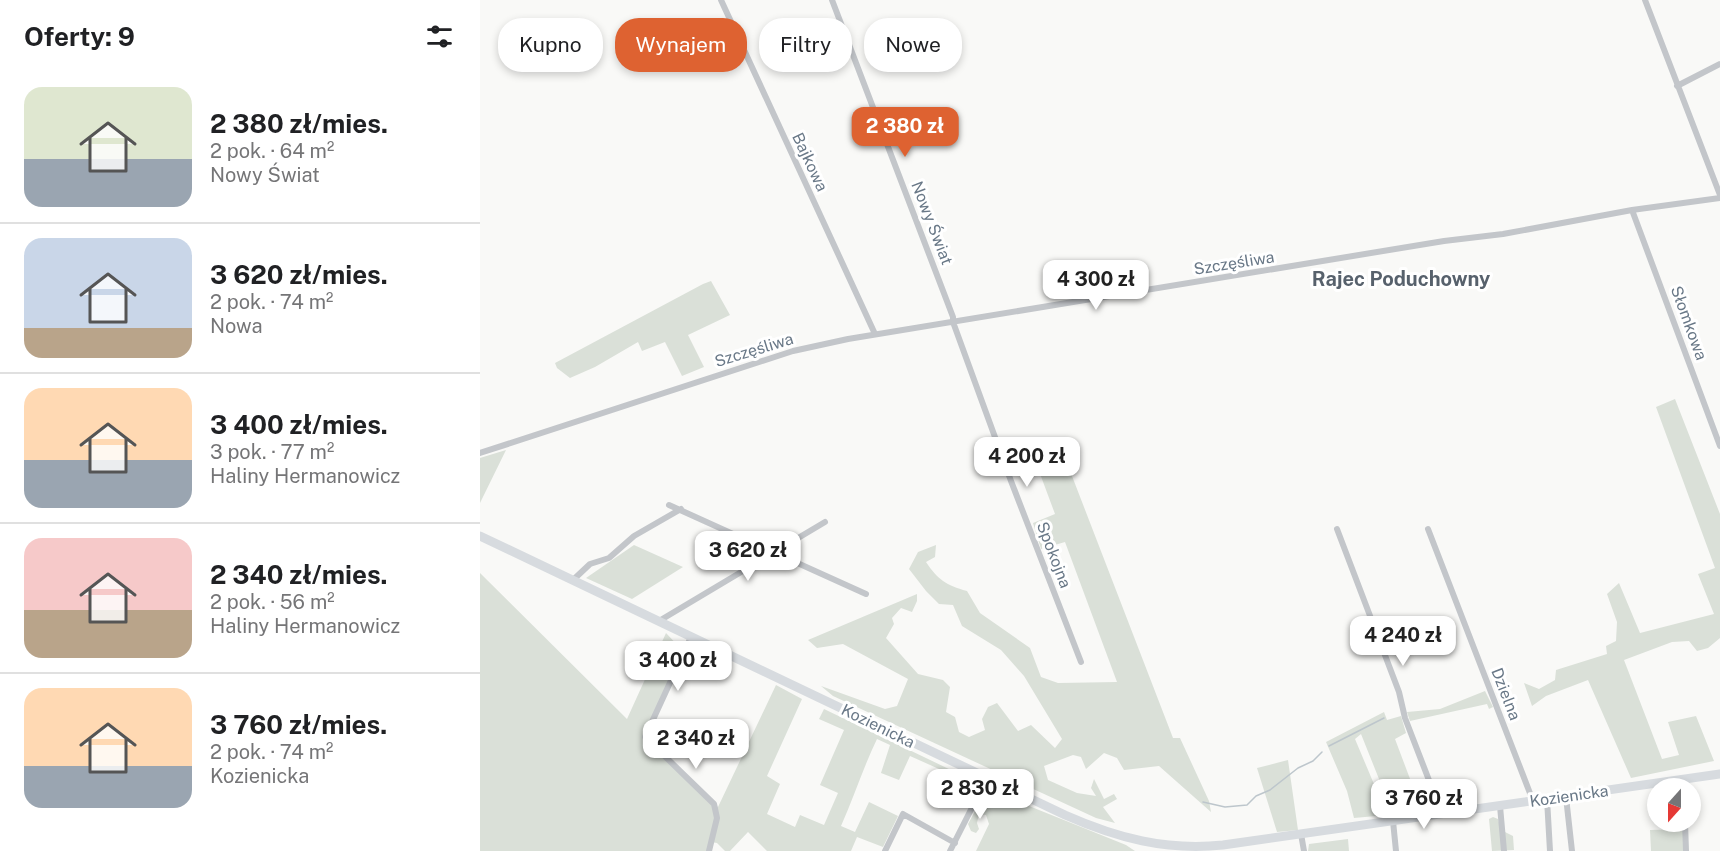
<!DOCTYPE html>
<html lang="pl">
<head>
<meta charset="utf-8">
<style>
	body { margin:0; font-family:"Public Sans",sans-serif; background:#f2f2f2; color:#202124; height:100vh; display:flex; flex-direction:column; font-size:22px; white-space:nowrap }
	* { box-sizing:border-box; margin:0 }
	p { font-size:20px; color:#757577 }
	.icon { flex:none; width:33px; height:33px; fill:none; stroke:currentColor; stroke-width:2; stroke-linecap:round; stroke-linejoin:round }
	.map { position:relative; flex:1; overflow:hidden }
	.drawer { display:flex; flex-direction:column; background:#fff; width:480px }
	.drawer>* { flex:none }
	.hud { position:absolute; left:18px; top:18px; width:570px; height:54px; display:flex; gap:12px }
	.needle { width:39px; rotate:201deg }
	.fabs { position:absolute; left:1167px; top:778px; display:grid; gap:12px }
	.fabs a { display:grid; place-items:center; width:54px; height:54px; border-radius:50%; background:#fff; box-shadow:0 3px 9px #0003; font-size:30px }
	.price { position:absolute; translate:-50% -51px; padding:0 14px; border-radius:12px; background:#fff; color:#222; font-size:20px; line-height:39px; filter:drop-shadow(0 2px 3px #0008) }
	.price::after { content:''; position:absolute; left:50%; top:36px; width:18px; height:14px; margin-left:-9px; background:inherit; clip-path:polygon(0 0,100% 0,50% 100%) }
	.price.current { background:#de6231; color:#fff }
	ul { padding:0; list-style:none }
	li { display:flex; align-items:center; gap:18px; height:150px; padding:0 24px }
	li+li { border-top:2px solid #e0e0e0 }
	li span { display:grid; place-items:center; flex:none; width:168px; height:120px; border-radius:18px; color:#555 }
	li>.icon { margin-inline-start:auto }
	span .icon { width:72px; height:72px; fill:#fffc; stroke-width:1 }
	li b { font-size:26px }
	h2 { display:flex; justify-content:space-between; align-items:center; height:72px; padding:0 24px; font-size:26px }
	.chip { padding:0 21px; border-radius:24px; background:#fff; box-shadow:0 3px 9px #0003; font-size:21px; line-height:54px }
	.chip.current { background:#de6231; color:#fff }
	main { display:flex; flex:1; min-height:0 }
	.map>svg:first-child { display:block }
</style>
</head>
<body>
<main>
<section class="drawer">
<h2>Oferty: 9<svg class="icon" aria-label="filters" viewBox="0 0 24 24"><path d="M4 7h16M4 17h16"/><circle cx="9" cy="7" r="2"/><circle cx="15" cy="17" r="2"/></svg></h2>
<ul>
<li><span style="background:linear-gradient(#dfe7d0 60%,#9aa5b1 0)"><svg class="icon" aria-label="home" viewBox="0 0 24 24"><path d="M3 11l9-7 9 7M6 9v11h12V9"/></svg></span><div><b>2 380 zł/mies.</b><p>2 pok. · 64 m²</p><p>Nowy Świat</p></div></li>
<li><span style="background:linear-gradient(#c9d6e8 75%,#b9a48a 0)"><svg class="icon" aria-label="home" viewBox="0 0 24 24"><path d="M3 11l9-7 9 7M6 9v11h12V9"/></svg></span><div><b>3 620 zł/mies.</b><p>2 pok. · 74 m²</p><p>Nowa</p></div></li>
<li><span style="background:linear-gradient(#ffd9b3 60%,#9aa5b1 0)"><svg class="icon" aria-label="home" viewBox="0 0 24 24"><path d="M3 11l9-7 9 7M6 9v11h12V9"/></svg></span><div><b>3 400 zł/mies.</b><p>3 pok. · 77 m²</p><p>Haliny Hermanowicz</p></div></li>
<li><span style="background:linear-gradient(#f6c9c9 60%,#b9a48a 0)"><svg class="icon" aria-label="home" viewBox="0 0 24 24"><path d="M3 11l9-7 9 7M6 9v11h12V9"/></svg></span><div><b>2 340 zł/mies.</b><p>2 pok. · 56 m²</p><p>Haliny Hermanowicz</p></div></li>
<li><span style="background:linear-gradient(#ffd9b3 65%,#9aa5b1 0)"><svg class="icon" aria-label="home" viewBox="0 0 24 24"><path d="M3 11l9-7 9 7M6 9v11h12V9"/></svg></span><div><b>3 760 zł/mies.</b><p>2 pok. · 74 m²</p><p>Kozienicka</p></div></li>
</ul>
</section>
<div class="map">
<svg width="1240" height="851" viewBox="0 0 1240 851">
	<rect width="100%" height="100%" fill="#f9f9f7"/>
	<path fill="#dae0d8" d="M231,281L250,315L208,335L224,367L202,376L185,342L162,351L158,342L115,367L90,378L77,368L75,363L223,284Z
		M1195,399L1240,514V638L1228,648L1217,651L1209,641L1192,642L1144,660L1182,759L1199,755L1188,722L1216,716L1234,761L1151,778L1108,680L1066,696L1052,706L1044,683L1059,689L1075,680L1076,670L1127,654L1126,646L1136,641L1137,622L1127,594L1139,583L1160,633L1234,614L1218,574L1235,568L1176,407Z
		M26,450L0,503V458Z
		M587,463L693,738H700L729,801L731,812L679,766L644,770L637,758L624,753L606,769L601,757L593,755L564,766L568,780L597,793L616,796L611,788L614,779L624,799L634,794L637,799L623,807L635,823L616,818L353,696L341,686L405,709L417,706L428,679L363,644L337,648L328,640L437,594V601L432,612L421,608L412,618L414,624L406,638L438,674L463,680L470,687L466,712L475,717L479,732L489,737L505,730L502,719L508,707L517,703L538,731L551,725L575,748L582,739L544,676L521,650L482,626L473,605L459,604L446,591L429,569L438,552L456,545L455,557L446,562C458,580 466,585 487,591L500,613L550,648L561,677L578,683L637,682L585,542L561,549L553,523L575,514L559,471Z
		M154,545L203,567L152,599L106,578Z
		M0,573L147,719L186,633L202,650L166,736L238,807L296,685L322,699L287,776L300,784L287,814L315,827L320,815L344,825L358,793L340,785L364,730L339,719L344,709L498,783L497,786L430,756L419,780L401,773L410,745L397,739C383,768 374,797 361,826L375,832L389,802L418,816L403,847L377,837L371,851H287L268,832L250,851H245L237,843L231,842L229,851H0Z
		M1005,691L1013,707L1009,709L1007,704L930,721L927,712L960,709Z
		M904,712L907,720L921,716L926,733L915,739L941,808L913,814L881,734L875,739L907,815L874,818L867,791L846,742Z
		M808,760L818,830L797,832L777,768Z
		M507,789L646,845L655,851H496L509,824L506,815L499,814L497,823L499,829L496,833L491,831L488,824Z
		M1013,817L1018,819L1021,830L1033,836L1034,850L1012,851L1009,819Z
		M1204,829L1205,851H1171L1170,830Z
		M868,839L869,851H828L829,844Z"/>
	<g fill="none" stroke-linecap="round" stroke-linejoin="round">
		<path stroke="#bdc6cc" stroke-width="1.5" d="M849,746L904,718
			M723,802L745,807L767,805L776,796L790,790L818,768L833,761L842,752"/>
		<path stroke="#c3c6ca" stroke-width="6" d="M241,0L395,334
			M352,0L473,317V322L531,481L601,662
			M1165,0L1240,195
			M1197,86L1240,64
			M1152,210L1240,446
			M0,453L313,351L368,339L964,241L1023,234L1152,210L1240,198
			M189,505L386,594
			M857,529L919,692L925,718L962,814
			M948,529L1053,801
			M93,580L110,564L129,558L154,536L201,509
			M179,621L345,522
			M211,637L165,737L234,804L237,818L229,851
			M1086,797L1092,851
			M1067,799L1070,851
			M1020,806L1024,851
			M913,821L916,851
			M1205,822L1206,851
			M821,834L824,851
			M405,851L423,814L475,843
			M470,851L507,778"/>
		<path stroke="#d7dbdf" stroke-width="9" d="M0,536L585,815C637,838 686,851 743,845L1240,774"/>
	</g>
	<g text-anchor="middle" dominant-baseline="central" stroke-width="6" stroke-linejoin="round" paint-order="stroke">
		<g font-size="16" fill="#697887" stroke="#fff">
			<text transform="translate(330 162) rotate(65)">Bajkowa</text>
			<text transform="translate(452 223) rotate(69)">Nowy Świat</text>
			<text transform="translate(754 263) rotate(-9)">Szczęśliwa</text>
			<text transform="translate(1209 323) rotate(70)">Słomkowa</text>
			<text transform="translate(274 350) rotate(-17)">Szczęśliwa</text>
			<text transform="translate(574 555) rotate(69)">Spokojna</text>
			<text transform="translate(1026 694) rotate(69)">Dzielna</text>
			<text transform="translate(398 726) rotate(26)">Kozienicka</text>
			<text transform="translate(1089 796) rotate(-8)">Kozienicka</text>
		</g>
		<g font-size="20" font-weight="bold" fill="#57616c" stroke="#fff">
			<text x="921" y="279">Rajec Poduchowny</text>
		</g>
	</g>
</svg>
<div class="fabs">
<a><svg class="needle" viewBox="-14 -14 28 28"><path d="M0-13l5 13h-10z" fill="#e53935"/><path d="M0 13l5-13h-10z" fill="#757577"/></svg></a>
</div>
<b class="price current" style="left:425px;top:158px">2 380 zł</b>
<b class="price" style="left:616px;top:311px">4 300 zł</b>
<b class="price" style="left:547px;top:488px">4 200 zł</b>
<b class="price" style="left:268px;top:582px">3 620 zł</b>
<b class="price" style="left:923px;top:667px">4 240 zł</b>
<b class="price" style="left:198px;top:692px">3 400 zł</b>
<b class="price" style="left:216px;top:770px">2 340 zł</b>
<b class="price" style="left:500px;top:820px">2 830 zł</b>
<b class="price" style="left:944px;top:830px">3 760 zł</b>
<div class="hud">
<a class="chip">Kupno</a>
<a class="chip current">Wynajem</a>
<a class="chip">Filtry</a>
<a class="chip">Nowe</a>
</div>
</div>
</main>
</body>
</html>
